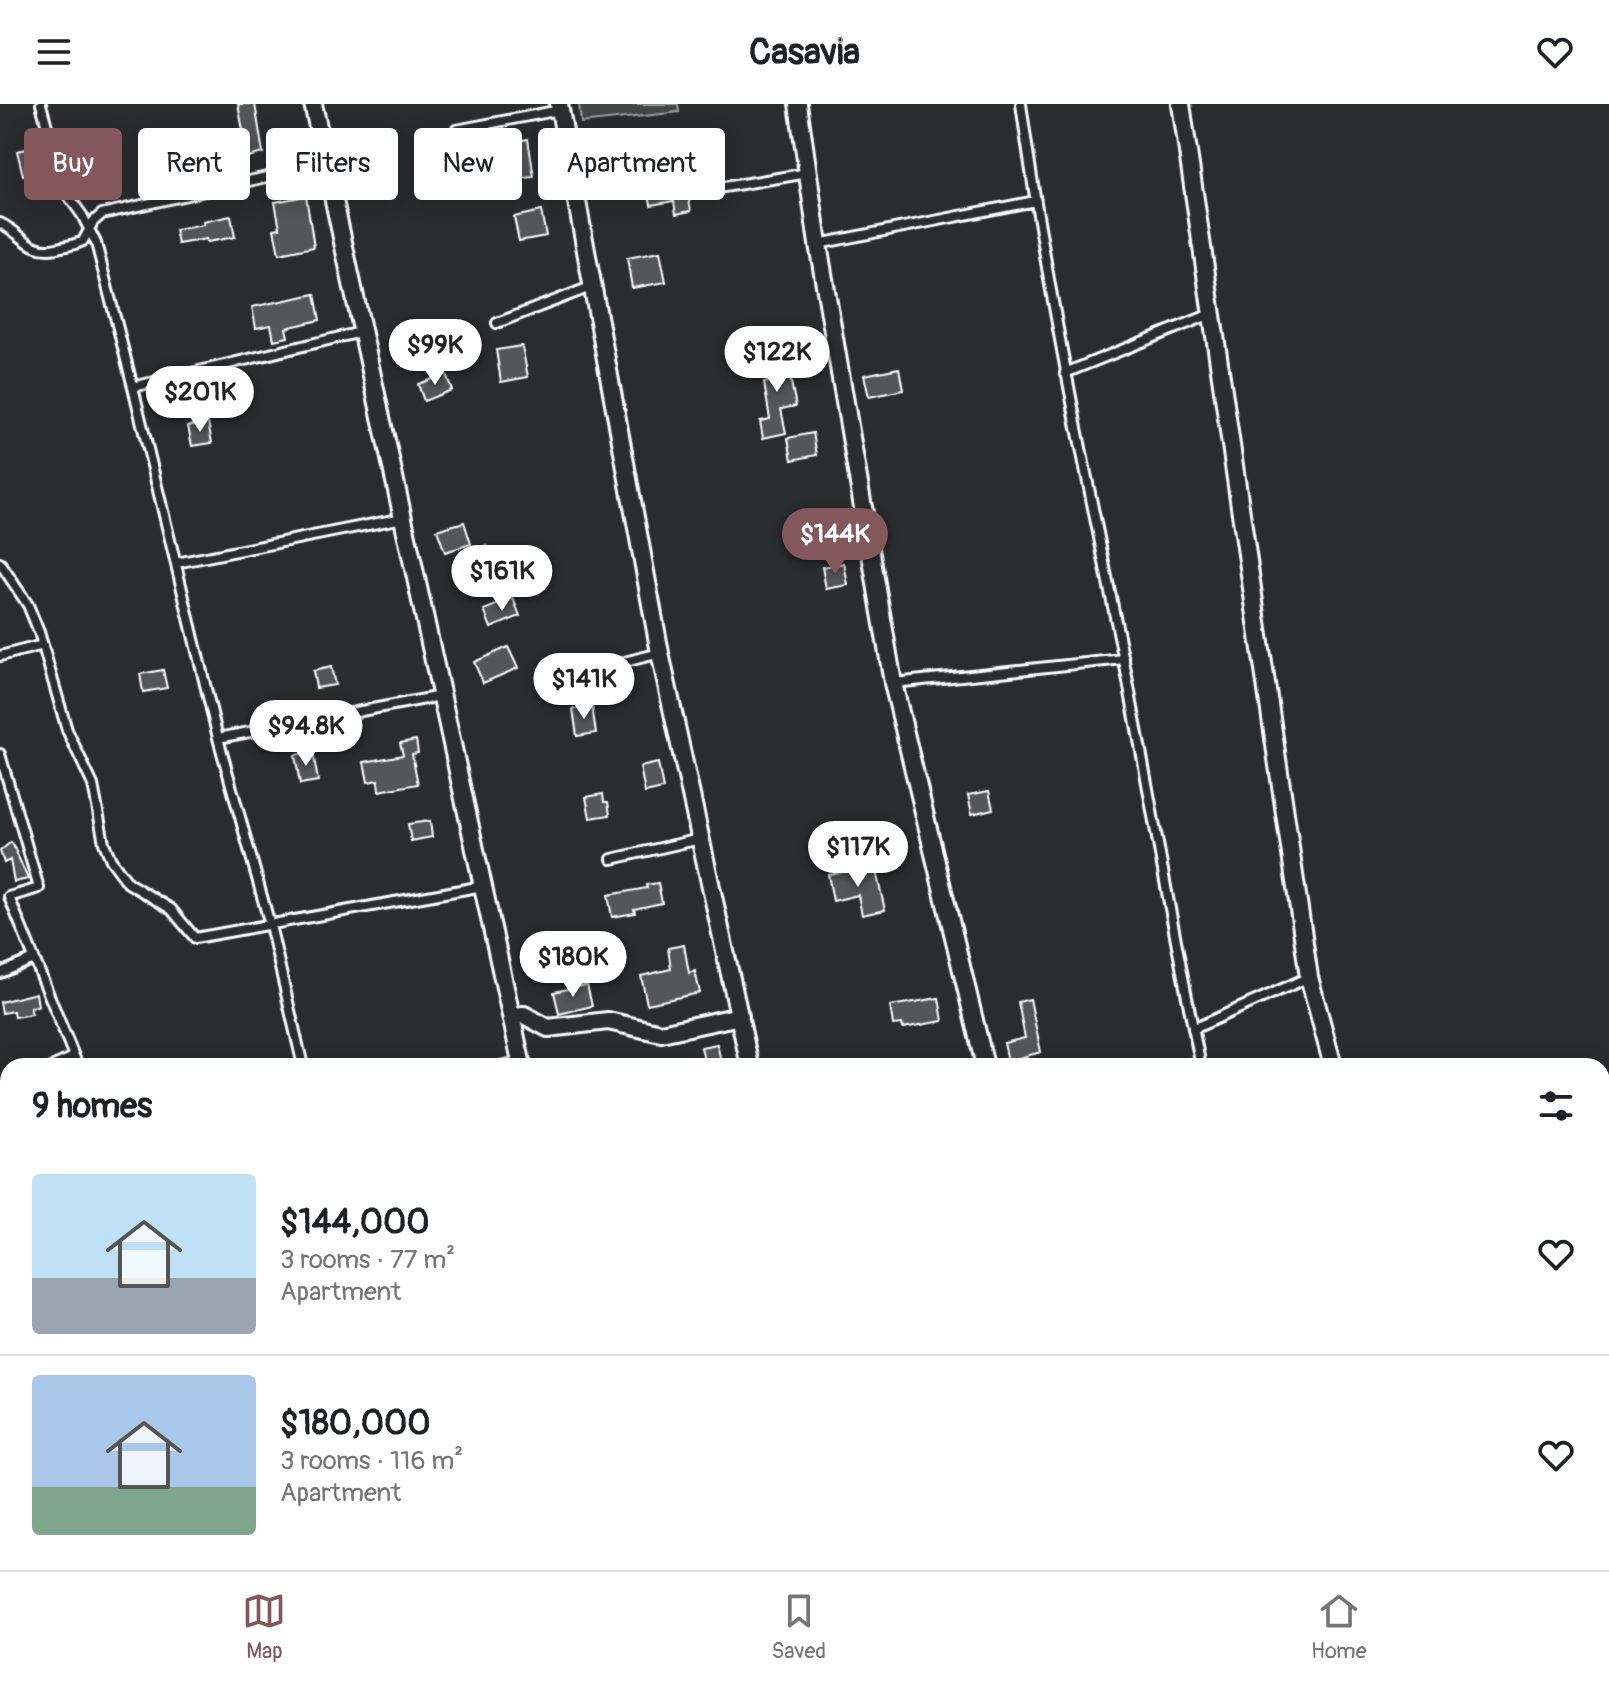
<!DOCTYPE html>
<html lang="en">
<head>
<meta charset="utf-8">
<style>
	body { margin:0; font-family:Pangolin,sans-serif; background:#f6f6f6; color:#202124; height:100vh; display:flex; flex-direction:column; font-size:30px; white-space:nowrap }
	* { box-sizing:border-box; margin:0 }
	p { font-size:26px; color:#757577 }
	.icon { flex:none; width:44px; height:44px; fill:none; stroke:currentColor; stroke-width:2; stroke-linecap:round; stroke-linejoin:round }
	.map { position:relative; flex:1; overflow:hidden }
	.panel { position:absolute; left:0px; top:954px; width:1610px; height:512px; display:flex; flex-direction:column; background:#fff; border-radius:24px 24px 0 0; box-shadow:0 4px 20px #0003 }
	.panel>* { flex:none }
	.banner { position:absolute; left:24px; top:24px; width:800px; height:72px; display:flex; gap:16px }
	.price { position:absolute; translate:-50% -68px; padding:0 18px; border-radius:28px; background:#fff; color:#222; font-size:26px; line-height:52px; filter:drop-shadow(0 2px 4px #0008) }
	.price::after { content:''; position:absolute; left:50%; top:48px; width:24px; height:18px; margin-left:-12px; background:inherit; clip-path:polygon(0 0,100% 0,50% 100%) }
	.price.selected { background:#84575d; color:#fff }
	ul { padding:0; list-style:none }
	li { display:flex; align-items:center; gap:24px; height:200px; padding:0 32px }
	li+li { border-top:2px solid #e0e0e0 }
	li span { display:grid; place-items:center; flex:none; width:224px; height:160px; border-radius:8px; color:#555 }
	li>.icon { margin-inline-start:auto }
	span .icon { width:96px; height:96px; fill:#fffc; stroke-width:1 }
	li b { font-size:34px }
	h2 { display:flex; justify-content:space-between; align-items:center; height:96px; padding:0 32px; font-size:34px }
	.chip { padding:0 28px; border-radius:8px; background:#fff; box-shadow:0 4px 20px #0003; font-size:28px; line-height:72px }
	.chip.selected { background:#84575d; color:#fff }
	header { display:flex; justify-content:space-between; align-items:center; height:104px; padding:0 32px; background:#fff; font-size:36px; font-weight:700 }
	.tab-bar { display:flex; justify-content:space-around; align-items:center; height:112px; border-top:2px solid #e0e0e0; background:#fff; font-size:22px; color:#757577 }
	.tab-bar a { display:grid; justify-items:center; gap:4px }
	.tab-bar .selected { color:#84575d }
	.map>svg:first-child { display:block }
</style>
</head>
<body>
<header><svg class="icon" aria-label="menu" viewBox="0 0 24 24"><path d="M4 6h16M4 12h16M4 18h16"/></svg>Casavia<svg class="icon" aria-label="heart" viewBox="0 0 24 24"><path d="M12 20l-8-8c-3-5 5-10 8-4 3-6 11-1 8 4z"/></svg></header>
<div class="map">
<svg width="1609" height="1466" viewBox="0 0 1609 1466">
	<rect width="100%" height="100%" fill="#2a2d2e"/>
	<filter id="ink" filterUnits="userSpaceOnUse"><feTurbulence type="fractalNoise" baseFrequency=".0125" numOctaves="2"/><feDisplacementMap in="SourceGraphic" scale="16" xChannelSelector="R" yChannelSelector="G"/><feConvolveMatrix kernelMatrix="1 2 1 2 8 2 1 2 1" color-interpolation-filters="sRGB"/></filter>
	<g filter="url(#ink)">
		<path fill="#414445" stroke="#a0a2a2" stroke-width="2" d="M579,0H678L679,8L581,19Z"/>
		<path fill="#555758" stroke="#fff" stroke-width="2" d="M238,0H255L263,49L248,53Z
			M528,35L534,73L517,75L511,38Z
			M37,43L42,67L23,71L17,47Z
			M685,72L691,107L676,110L674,97L651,101L647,78Z
			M306,92L314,143L279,150L274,125L280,124L275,98Z
			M541,107L546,132L519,137L514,113Z
			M231,112L235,133L207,138L206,135L178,140L175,126L204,121L203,118Z
			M660,148L666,178L632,184L627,154Z
			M315,190L320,216L286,224L288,233L274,236L271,221L256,224L252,203Z
			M424,218L430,235L408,242L402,225Z
			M522,242L528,273L501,278L496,246Z
			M785,249L796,302L781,305L786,329L763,334L760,317L770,315L764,279L768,278L764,252Z
			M899,264L903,286L869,293L864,271Z
			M446,270L452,286L424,297L418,280Z
			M208,318L212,339L192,342L188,322Z
			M813,329L817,351L792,356L788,334Z
			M464,418L471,440L445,448L437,426Z
			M486,442L493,462L478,468L470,448Z
			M844,459L848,481L826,485L822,463Z
			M513,494L520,512L491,524L484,506Z
			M508,543L518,564L483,579L474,558Z
			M331,563L335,581L316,584L313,567Z
			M163,566L167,584L143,588L140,570Z
			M592,602L596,629L577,632L573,605Z
			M416,636L418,649L412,650L418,680L379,687L378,676L368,678L364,658L403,651L400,639Z
			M313,648L318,677L300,680L295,651Z
			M658,659L663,685L645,689L640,663Z
			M989,687L993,705L972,710L968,691Z
			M603,690L604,698H608L610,711L590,714L586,693Z
			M430,717L432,733L411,737L408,720Z
			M11,738L13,741L28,775L14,778L10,756L4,759L0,747Z
			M875,763L885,806L862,811L858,791L833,797L828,770Z
			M658,779L662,799L634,805L635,809L612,813L608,791L647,784L646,781Z
			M684,841L689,869L695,867L700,889L647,900L641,872L671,865L668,844Z
			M587,881L592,902L559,910L554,888Z
			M36,889L38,902L30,903L32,910L14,913L13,907L2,909L0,898Z
			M939,894L943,917L903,924L902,920L893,921L890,902Z
			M1030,895L1041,948L1008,957L1004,939L1025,934L1018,898Z
			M717,940L722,962H705L701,943Z"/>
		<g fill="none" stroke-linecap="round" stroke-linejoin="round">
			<defs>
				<path id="lane" d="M41,0L64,86L82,111L96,139L133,283L218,634L270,821L303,962
					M1021,0C1047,186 1086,369 1123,552C1150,689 1172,826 1201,962
					M456,26L560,6
					M706,86L808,69
					M0,119C24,130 29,150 57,144C66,142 75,141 83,137L93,118L102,110L325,60
					M818,140L1035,97
					M497,219L593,182
					M1065,269L1211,210
					M133,283L361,228
					M0,459L28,501L39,528L67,626L93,681L104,739L111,756L128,779L171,805L195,834L483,782
					M176,459L403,414
					M0,552L43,541
					M577,570L660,549
					M894,579L1124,555
					M218,634L441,592
					M0,650L39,784L9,793L78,962
					M612,755L700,735
					M0,869L34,855
					M1193,925L1309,873
					M54,962L74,953
					M500,962L520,958
					M0,985L8,982
					M0,1104L8,1101
					M0,1204L8,1200
					M1602,1309L1609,1335
					M0,1400L8,1394
					M303,1458L306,1466
					M1379,1458L1383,1466
					M1488,1458L1490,1466
					M1572,1458L1575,1466"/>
				<path id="street" d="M313,0L522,962
					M559,0L660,549L750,962
					M798,0L818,140L893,579L985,962
					M1181,0L1309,873L1333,962
					M511,912L524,911L548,924L608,917L661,929L740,912
					M0,1115L8,1133
					M179,1458L184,1466
					M633,1458L635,1466
					M885,1458L888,1466
					M965,1458L967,1466
					M1139,1458L1142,1466"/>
			</defs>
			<use href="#lane" stroke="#fff" stroke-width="14"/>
			<use href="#street" stroke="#fff" stroke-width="22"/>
			<use href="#lane" stroke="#2a2d2e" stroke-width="8"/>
			<use href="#street" stroke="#2a2d2e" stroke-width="16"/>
		</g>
	</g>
</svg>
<b class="price" style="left:435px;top:283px">$99K</b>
<b class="price" style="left:777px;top:290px">$122K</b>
<b class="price" style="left:200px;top:330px">$201K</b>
<b class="price selected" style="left:835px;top:472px">$144K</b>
<b class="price" style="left:502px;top:509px">$161K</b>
<b class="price" style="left:584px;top:617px">$141K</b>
<b class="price" style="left:306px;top:664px">$94.8K</b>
<b class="price" style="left:858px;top:785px">$117K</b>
<b class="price" style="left:573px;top:895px">$180K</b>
<div class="banner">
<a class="chip selected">Buy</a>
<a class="chip">Rent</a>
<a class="chip">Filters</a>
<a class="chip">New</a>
<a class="chip">Apartment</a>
</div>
<section class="panel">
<h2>9 homes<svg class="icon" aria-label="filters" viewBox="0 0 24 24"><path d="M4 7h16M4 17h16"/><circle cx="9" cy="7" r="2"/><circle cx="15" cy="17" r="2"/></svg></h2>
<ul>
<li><span style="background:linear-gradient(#bfe0f5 65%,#9aa5b1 0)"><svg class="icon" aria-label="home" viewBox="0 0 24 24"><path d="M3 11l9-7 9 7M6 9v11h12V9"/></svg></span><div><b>$144,000</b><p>3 rooms · 77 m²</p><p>Apartment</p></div><svg class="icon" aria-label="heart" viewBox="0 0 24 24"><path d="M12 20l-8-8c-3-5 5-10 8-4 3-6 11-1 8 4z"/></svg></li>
<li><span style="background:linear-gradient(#a9c7e8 70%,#7fa58c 0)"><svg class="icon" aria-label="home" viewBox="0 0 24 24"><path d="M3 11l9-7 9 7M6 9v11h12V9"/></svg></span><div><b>$180,000</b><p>3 rooms · 116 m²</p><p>Apartment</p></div><svg class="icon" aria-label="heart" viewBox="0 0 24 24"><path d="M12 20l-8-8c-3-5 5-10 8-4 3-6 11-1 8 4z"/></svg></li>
</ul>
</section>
</div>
<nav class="tab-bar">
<a class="selected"><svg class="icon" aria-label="map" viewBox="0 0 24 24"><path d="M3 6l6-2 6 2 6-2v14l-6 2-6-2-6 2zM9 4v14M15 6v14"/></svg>Map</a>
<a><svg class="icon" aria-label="saved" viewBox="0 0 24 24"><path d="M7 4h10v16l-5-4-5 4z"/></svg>Saved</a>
<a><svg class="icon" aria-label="home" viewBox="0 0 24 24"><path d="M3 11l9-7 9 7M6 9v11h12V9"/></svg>Home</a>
</nav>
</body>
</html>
